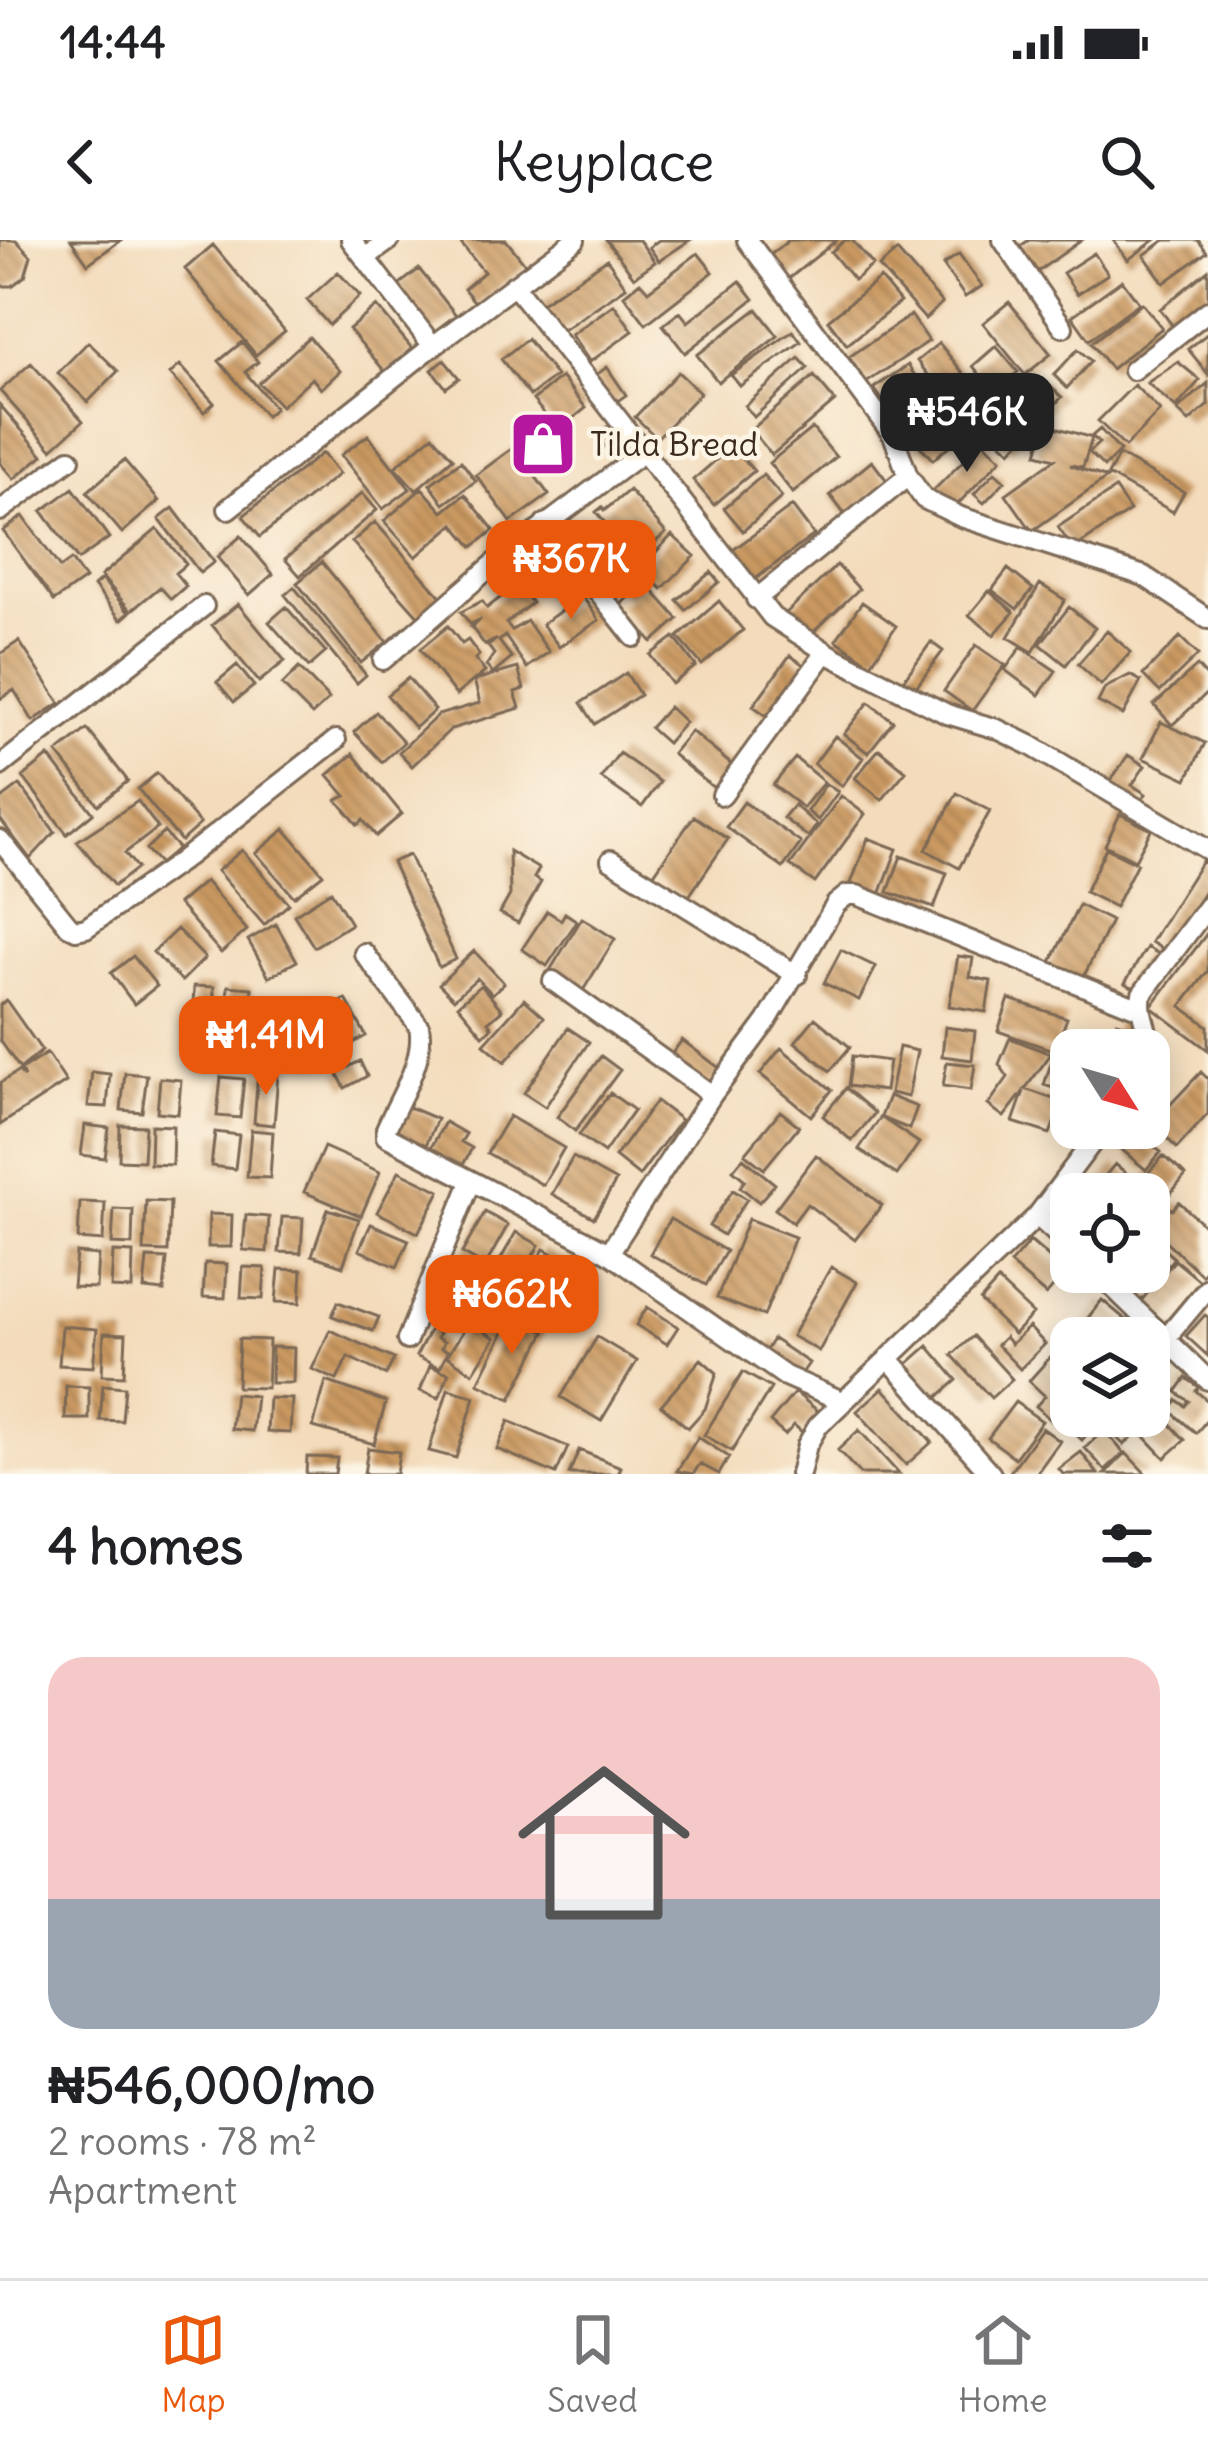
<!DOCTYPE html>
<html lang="en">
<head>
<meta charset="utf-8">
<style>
	body { margin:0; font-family:Delius,sans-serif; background:#f2f2f2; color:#202124; height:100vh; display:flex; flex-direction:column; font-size:45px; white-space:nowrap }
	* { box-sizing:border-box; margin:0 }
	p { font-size:39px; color:#757577 }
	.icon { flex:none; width:66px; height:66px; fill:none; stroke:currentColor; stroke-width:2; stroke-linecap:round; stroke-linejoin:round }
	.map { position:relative; height:1234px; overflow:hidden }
	.drawer { display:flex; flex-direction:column; background:#fff; flex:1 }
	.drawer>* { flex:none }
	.needle { width:78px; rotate:127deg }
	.tools { position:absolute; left:1050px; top:789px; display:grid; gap:24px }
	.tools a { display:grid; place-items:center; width:120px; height:120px; border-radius:24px; background:#fff; box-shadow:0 6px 30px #0003; font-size:60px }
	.price { position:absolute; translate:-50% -102px; padding:0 27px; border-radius:24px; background:#ea580c; color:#fff; font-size:39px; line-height:78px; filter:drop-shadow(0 3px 6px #0008) }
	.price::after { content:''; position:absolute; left:50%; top:72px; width:36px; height:27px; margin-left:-18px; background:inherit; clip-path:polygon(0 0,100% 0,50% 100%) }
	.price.active { background:#222; color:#fff }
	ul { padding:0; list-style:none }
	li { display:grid; align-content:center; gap:24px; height:636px; padding:0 48px }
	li+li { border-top:3px solid #e0e0e0 }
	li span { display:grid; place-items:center; height:372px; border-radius:36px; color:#555 }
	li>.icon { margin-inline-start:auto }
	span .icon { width:216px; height:216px; fill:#fffc; stroke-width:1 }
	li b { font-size:51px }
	h2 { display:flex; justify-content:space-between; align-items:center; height:144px; padding:0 48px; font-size:51px }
	.status { display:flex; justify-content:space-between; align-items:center; height:84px; padding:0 60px; background:#fff; direction:ltr }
	.status svg { height:33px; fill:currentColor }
	header { display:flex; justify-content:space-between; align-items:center; height:156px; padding:0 48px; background:#fff; font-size:54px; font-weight:600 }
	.tab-bar { display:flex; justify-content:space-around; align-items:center; height:168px; border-top:3px solid #e0e0e0; background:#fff; font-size:33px; color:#757577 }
	.tab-bar a { display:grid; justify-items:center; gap:6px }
	.tab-bar .active { color:#ea580c }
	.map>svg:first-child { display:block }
</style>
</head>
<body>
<div class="status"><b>14:44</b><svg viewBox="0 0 49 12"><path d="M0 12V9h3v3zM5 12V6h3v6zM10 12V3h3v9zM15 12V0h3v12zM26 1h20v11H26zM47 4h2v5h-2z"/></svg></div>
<header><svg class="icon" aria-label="back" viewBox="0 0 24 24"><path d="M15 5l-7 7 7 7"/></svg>Keyplace<svg class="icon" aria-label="search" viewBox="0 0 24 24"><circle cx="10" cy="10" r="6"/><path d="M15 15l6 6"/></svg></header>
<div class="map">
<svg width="1208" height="1234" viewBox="0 0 1208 1234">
	<defs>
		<pattern id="building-back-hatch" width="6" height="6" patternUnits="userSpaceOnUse" patternTransform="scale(3)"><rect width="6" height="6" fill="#cb9a62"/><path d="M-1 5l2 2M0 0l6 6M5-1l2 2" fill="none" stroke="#a67e50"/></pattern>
	</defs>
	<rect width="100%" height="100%" fill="#fcf5e5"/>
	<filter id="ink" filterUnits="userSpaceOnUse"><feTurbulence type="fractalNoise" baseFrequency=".00833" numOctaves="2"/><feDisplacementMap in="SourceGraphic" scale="24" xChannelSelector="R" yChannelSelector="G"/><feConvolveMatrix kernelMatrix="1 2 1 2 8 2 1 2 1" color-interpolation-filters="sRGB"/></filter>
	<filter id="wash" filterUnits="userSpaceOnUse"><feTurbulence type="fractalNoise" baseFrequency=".004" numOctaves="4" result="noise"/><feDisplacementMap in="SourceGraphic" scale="48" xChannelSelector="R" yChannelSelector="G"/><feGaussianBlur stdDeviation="2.7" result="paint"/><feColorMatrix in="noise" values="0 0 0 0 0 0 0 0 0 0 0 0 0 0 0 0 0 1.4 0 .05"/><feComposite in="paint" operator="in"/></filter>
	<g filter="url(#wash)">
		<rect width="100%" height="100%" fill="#f3dbbb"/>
		<g id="blocks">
			<path fill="url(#building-back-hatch)" d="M0,0H16L31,16L25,36L12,46H0Z
				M71,0H121L88,24Z
				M458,0H506L526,25L477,65L464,49L484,32Z
				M606,0H639L655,22L634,37Z
				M659,0H690L659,21L649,7Z
				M789,0H837L787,40L769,16Z
				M845,0H852L873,25L854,40L831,12Z
				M1029,0H1082L1034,34L1016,9Z
				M1113,0H1155L1128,20Z
				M1165,0H1198L1207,12L1164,43L1144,15Z
				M213,5L285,91L256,115L185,29Z
				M897,11L942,63L925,79L879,27Z
				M698,13L713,32L646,84L624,55L640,42L648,51Z
				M1094,13L1108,34L1077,54L1063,33Z
				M959,14L982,46L965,57L943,25Z
				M607,19L626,47L560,92L541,63Z
				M419,29L456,75L432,93L396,47Z
				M1208,30V67L1177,92L1160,69Z
				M338,32L360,56L329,85L307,60Z
				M880,38L900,62L847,105L828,80Z
				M1122,40L1139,63L1089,100L1072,76Z
				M740,41L754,59L685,113L663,85L680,72L688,82Z
				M1009,62L1051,114L1025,135L983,83Z
				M1142,63L1162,88L1111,129L1091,103Z
				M614,64L633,91L590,122L571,95Z
				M377,66L415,112L387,134L349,89Z
				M757,69L778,96L718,142L697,115Z
				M911,75L929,101L866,143L849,117Z
				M793,91L801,102L740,146L731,135Z
				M1208,93V134L1188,109Z
				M309,97L340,131L321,149L312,138L281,166L259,143Z
				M527,99L556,136L530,156L501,119Z
				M88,102L118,131L88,162L58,133Z
				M242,102L258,122L245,132L275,168L266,176L219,121Z
				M939,103L992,169L970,187L917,121Z
				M996,106L1018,132L994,152L973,126Z
				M1078,109L1091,121L1067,148L1054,135Z
				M799,118L808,128L754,177L745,166Z
				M444,120L459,138L446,148L432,130Z
				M1178,122L1200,140L1176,168L1147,143Z
				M31,123L83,181L52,209L0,151Z
				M180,125L214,163L204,172L170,134Z
				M908,125L921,145L888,168L874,148Z
				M607,127L626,155L612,165L593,137Z
				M678,132L700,153L657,198L635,177Z
				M814,136L835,161L772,215L751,190Z
				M561,137L586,168L558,191L533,160Z
				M1042,139L1062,157L1011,211L992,193Z
				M1208,143V165L1189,182L1177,170Z
				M1134,145L1160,171L1125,207L1098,181Z
				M0,165L43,215L14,239L0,223Z
				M952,175L966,191L933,220L918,204Z
				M1045,184L1092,198L1083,227L1070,225L1107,238L1032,291L1006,254L1055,219L1037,214Z
				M607,187L629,215L618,223L596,195Z
				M812,188L836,217L793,253L769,223Z
				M1100,189L1120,211L1104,227L1089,212L1099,203L1092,196Z
				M368,195L410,249L383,269L341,215Z
				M433,195L453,218L416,250L395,227Z
				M983,201L1001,219L952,270L933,251Z
				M732,206L754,231L714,265L693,240Z
				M514,207L549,255L511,282L476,235Z
				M322,213L339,234L260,297L243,276Z
				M1119,215L1184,252L1173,272L1108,235Z
				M124,220L159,261L122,293L87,252Z
				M461,221L476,241L444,264L430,244Z
				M872,221L888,242L846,276L830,255Z
				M995,232L1005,241L984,263L974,254Z
				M763,235L782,257L743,291L724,268Z
				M73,248L109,298L78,320L42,271Z
				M422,248L443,272L465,254L494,290L473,307L454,284L416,317L384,281Z
				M1115,249L1130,271L1073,309L1058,287Z
				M629,250L666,293L641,314L627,298L588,329L564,299L575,290L592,311L613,293L596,272L602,267L604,271Z
				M362,253L377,270L300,336L285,319Z
				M792,266L814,295L754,340L733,310Z
				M173,268L214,322L200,333L159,279Z
				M23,276L60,328L71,320L85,339L54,361L3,291Z
				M375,282L443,359L421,379L352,302Z
				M157,289L186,324L175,333L186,346L171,359L160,347L131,371L101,336Z
				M672,295L695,316L662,349L647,335L628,357L620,350Z
				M241,296L273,334L249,355L217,317Z
				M322,322L387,402L361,423L297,343Z
				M837,325L859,349L807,398L785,374Z
				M1008,329L1033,349L1017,369L992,350Z
				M711,332L719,342L686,370L677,360Z
				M102,339L129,373L121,380L94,346Z
				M646,343L678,379L652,402L620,365Z
				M518,344L532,363L506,383L512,390L527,381L549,412L527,428L505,396L499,401L512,418L493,434L486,426L494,414L488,406L497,399L485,405L471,387L481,379L470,384L461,372L482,361L487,368Z
				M1040,344L1065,360L1033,412L1008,397Z
				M294,347L366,435L357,443L285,355Z
				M989,351L1014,372L994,395L969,375Z
				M582,356L599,380L559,407L542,384Z
				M719,361L743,390L702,425L678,397Z
				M862,362L896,386L871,424L836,400Z
				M238,364L285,421L259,442L212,385Z
				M286,367L326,412L309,427L269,382Z
				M1069,367L1095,388L1066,425L1040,404Z
				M448,386L462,404L468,400L479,415L475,419L485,432L475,440L518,428L524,449L515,452L520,468L451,489L412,526L399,512L438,475L480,463L474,440L456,455L420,409Z
				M1107,391L1131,412L1101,445L1078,424Z
				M674,397L696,426L672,444L650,415Z
				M1180,397L1198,415L1160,452L1143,435Z
				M19,401L60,463L33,481L14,450L0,459V414Z
				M931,402L943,411L911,454L900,445Z
				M976,405L1005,425L972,471L944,451Z
				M1021,407L1056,431L1039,455L1005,430Z
				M790,415L816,434L780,485L753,466Z
				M237,425L254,446L234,462L217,442Z
				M1197,426L1208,438V452L1172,485L1154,465Z
				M299,428L329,459L312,475L282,445Z
				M626,433L640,455L595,484L581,463Z
				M1130,435L1141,441L1123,475L1098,462L1105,448Z
				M408,438L435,470L415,488L387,455Z
				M869,462L893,481L868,513L844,494Z
				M669,467L685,482L667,503L650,488Z
				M376,472L404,502L382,522L354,492Z
				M1161,482L1205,503L1187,539L1143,518Z
				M87,489L128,541L98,565L57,513Z
				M691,491L738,530L720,553L672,514Z
				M835,496L863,518L842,546L814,524Z
				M879,509L906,531L882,560L855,538Z
				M619,513L660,542L642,567L601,538Z
				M353,514L402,574L376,596L363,580L358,585L337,560L346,556L328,535Z
				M1128,515L1145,526L1132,545L1146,554L1139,565L1108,545Z
				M49,516L93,573L67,594L23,537Z
				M795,518L824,542L803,568L773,545Z
				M157,533L200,584L181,601L138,549Z
				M826,544L838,552L818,580L807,571Z
				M20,545L55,592L30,619L0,579V560Z
				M957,553L990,571L959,628L926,610Z
				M841,556L865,574L815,643L790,625Z
				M138,561L158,588L125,613L137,628L114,646L77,601Z
				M744,562L801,603L783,628L726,587Z
				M794,565L817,585L808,597L783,578Z
				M1120,574L1151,590L1135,620L1105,605Z
				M694,576L728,599L687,659L653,635Z
				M285,589L323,634L294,657L256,613Z
				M164,592L178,608L160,624L146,609Z
				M868,598L897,609L878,660L849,649Z
				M1106,608L1137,623L1115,667L1085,652Z
				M242,610L289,664L264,685L217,631Z
				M509,611L539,629L534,638L541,642L518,683L500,673L510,655Z
				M409,615L456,719L439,727L392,622Z
				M901,616L947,633L934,668L888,652Z
				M1202,621L1208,625V646L1167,712L1151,702Z
				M205,641L247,690L221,713L178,664Z
				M331,651L351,684L314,707L294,675Z
				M1079,665L1111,681L1080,744L1048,728Z
				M547,671L561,680L565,673L577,681L547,726L522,709Z
				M582,678L615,699L582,752L549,732Z
				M276,684L297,721L269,737L248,700Z
				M177,689L205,718L182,741L153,712Z
				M1208,692V731L1181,766L1208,786V810L1151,767Z
				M1147,707L1162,716L1140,751L1125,743Z
				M841,710L876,727L859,760L824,743Z
				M474,711L504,743L492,754L477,738L454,759L439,744Z
				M133,716L157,746L134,764L111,733Z
				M958,716L973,718L970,737L991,741L986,772L949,766Z
				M481,745L502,770L488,782L492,787L483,795L458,765Z
				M194,746L214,747L213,792H192Z
				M228,746L252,748L249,799L225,798Z
				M346,759L366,796L312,826L291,789Z
				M524,759L544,777L505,822L484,804Z
				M1009,759L1067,778L1055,811L998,791Z
				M6,760L42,811L20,829L0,800V765Z
				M815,778L850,807L830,831L795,802Z
				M1117,782L1135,787L1128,810H1109Z
				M945,787L975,791L972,820L942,816Z
				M568,788L589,802L545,867L524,853Z
				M1010,798L1051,814L1025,849L1062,862L1050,894L1013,882L1024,851L1004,877L988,865L1008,837L999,824Z
				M682,800L722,830L708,849L668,819Z
				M899,807L917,811L908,857L890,853Z
				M781,808L832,850L811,876L760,834Z
				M47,813L66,842L0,885V843L19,831L24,837L21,830Z
				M1054,814L1071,820V854L1044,845Z
				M601,816L620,830L575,891L557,877Z
				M852,816L889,821L885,851L848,846Z
				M360,821L367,836L345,848L337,833Z
				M947,822L975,825L971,850L943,846Z
				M92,832L110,834L107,867L88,866Z
				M258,832L278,834L274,885L254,883Z
				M1201,832L1208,839V874L1177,908L1152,884Z
				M125,833L147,835L142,872L121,870Z
				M221,837L244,839L240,878L217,876Z
				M160,838L181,840L178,874L157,872Z
				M846,848L875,873L852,901L823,876Z
				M610,853L634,870L604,913L579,895Z
				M889,856L917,867L909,889L882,878L919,903L897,935L859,909L881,877Z
				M656,861L681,880L639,936L615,917Z
				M406,866L437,879L424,910L392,897Z
				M780,871L799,886L764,929L745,914Z
				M509,876L564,908L543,945L487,913Z
				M445,882L466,894L461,902L472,908L459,932L427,915Z
				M85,885L109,888L105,918L81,915Z
				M120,885L145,886L143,921L119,920Z
				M151,885L173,886L172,925L150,924Z
				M1128,888L1161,912L1146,930L1115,904Z
				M251,890L273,892L270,938L247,937Z
				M215,892L239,895L235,929L211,926Z
				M324,907L380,932L361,976L304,952Z
				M816,915L882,965L855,1000L807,964L793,983L775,969Z
				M1163,916L1186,935L1165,960L1142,940Z
				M573,917L616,941L594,978L552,954Z
				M743,918L775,944L759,962L740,947L745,940L733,930Z
				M1115,924L1172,970L1179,962L1208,989V1028L1202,1035L1154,990L1149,995V954H1090Z
				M399,931L440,951L418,993L377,972Z
				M733,950L747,959L723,995L709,986Z
				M146,961L170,962L168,1012L144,1011Z
				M80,962L105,963L103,1001L78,999Z
				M114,969L133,970L132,1005L112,1004Z
				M328,969L359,979L343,1026L312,1015Z
				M485,972L508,985L485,1026L462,1013Z
				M209,974L232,975L231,1007H208Z
				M246,975L269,977L267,1012L243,1010Z
				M282,977L303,978L301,1013L279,1012Z
				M670,979L726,1011L706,1045L650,1014Z
				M748,979L795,997L764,1076L717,1058Z
				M371,984L409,1000L397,1027L359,1010Z
				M516,992L539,1005L516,1046L493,1033Z
				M1152,999L1174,1018L1148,1048L1129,1032H1149Z
				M1030,1001L1066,1032L1046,1055L1010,1024Z
				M544,1009L570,1024L564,1033L571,1037L561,1054L555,1050L547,1064L520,1047Z
				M113,1012L133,1013L132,1049L111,1048Z
				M76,1013L98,1015L96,1048L73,1047Z
				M147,1018L167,1019L164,1051L144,1049Z
				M1175,1020L1200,1041L1165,1083L1140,1062Z
				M205,1023L227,1024L225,1058L203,1057Z
				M243,1027L265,1028L263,1059L241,1058Z
				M831,1027L857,1042L819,1111L792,1096Z
				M279,1029L302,1030L300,1063L276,1062Z
				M487,1034L517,1051L495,1089L465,1072Z
				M998,1041L1033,1074L1014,1094L980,1061Z
				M1102,1060L1131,1084L1120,1098H1072Z
				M338,1062L379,1077L373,1091L332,1076Z
				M647,1067L678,1087L667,1104L636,1085Z
				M512,1075L545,1092L511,1159L478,1143Z
				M1205,1075L1208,1077V1116L1186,1096Z
				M469,1082L495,1098L473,1133L447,1116Z
				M62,1086L97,1089L93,1127L59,1125Z
				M1029,1087L1045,1104L1020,1129L997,1105L1005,1097L1011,1104Z
				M431,1088L439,1093L437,1098L444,1102L441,1108L448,1111L440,1128L416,1116Z
				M330,1090L394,1119L386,1135L348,1117L337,1140L312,1129Z
				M104,1093L126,1094L124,1136L102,1135Z
				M973,1096L1012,1139L991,1158L952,1115Z
				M597,1097L637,1121L601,1181L561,1157Z
				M239,1099L269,1100L267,1148L237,1147Z
				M773,1099L809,1123L798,1139L763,1115Z
				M928,1106L957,1140L931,1163L902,1129Z
				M272,1107L294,1108L293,1143H271Z
				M1053,1114L1071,1130V1169L1056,1185L1036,1166L1045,1156L1029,1141Z
				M1149,1115L1170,1132L1149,1160Z
				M701,1119L717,1133L705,1169L688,1188L661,1165Z
				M430,1126L449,1133L439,1158L420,1151Z
				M743,1132L771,1148L732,1211L704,1195Z
				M1186,1138L1199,1147L1196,1151L1208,1161V1179L1196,1193L1169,1170L1177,1160L1185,1166L1189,1161L1176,1152Z
				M326,1141L386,1162L374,1204L313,1187Z
				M103,1145L125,1147L122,1181L100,1180Z
				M66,1146L89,1147V1179H65Z
				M883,1148L932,1202L906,1225L857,1171Z
				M448,1149L475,1157L456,1218L429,1211Z
				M795,1152L819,1172L802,1192L794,1185L785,1195L770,1182Z
				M235,1154L256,1156L252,1191L231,1189Z
				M269,1158L292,1159L290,1193L267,1192Z
				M1015,1162L1042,1181L1015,1218L988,1198Z
				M1155,1167L1185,1200L1165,1218L1135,1186Z
				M1071,1172V1176H1102L1082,1200L1062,1182Z
				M1111,1176H1119L1136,1193L1124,1205L1103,1184Z
				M509,1181L568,1207L556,1234L497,1209Z
				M1042,1188L1060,1201L1036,1234H1013L1010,1232Z
				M859,1190L899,1234H860L838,1210Z
				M1104,1190L1124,1213L1105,1230L1085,1208Z
				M698,1197L729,1217L719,1234L700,1224L693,1234L677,1231Z
				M368,1208L399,1212L396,1234H364Z
				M579,1210L621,1227L618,1234H569Z
				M1081,1212L1098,1234H1063L1059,1229Z
				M1126,1213L1146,1234H1105Z
				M307,1217L337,1218L335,1234H306Z"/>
		</g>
	</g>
	<g filter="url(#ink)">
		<use href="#blocks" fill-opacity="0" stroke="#7b6855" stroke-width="3"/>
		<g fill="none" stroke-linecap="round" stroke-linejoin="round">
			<defs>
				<path id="street" d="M351,0L433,106
					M747,0L893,195L908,236L924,259L961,277L1144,336L1208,379
					M1003,0L1063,87
					M365,18L390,0
					M514,45L772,377L834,417L947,474L997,489L1030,505L1208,610
					M1133,130L1208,71
					M228,269L433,106L575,0
					M0,271L70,219
					M545,284L634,397
					M756,359L908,236
					M383,420L495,323L642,213
					M0,526L204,366
					M722,555L826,412
					M0,600L69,686L76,690L86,688L180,622L336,500
					M611,620L797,735
					M364,713L419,786C426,820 399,858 386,889V896L609,1013L785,1136L842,1161
					M553,741L712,855
					M1149,819C1153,792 1137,776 1142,754L1208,666
					M1037,976L1071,1007
					M609,1013L712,855L767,781L836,664L847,655H857L1140,769
					M1097,1032L1208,1140
					M1167,1097L1208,1048
					M407,1100L471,942
					M888,1118L991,1234
					M800,1234L807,1205L818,1186L1037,976L1103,888"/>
			</defs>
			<use href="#street" stroke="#7b6855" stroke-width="24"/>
			<use href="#street" stroke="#fff" stroke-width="18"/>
		</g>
	</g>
	<defs>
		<symbol id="shop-square" viewBox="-11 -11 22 22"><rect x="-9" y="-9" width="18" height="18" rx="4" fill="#b5179e" stroke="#fcf5e5"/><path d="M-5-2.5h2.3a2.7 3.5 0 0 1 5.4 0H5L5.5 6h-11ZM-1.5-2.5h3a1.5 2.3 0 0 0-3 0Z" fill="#fff"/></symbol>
	</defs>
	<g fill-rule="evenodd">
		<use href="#shop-square" x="505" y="166" width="76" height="76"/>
	</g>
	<g text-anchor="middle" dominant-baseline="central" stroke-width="9" stroke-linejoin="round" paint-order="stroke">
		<g font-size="33" fill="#3b2a1e" stroke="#fcf5e5" text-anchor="start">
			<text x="590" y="204">Tilda Bread</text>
		</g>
	</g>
</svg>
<div class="tools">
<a><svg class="needle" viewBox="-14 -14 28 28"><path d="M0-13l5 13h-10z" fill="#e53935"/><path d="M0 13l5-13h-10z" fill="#757577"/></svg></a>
<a><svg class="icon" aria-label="locate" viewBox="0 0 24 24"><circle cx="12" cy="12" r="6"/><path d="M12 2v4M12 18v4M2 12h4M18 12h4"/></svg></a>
<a><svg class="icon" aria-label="layers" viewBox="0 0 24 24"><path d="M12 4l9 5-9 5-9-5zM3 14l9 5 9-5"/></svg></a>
</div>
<b class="price active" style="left:967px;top:235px">₦546K</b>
<b class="price" style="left:571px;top:382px">₦367K</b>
<b class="price" style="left:266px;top:858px">₦1.41M</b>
<b class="price" style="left:512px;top:1117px">₦662K</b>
</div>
<section class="drawer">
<h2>4 homes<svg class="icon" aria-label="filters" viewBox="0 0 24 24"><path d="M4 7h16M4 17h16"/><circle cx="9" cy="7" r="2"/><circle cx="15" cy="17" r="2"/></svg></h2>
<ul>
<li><span style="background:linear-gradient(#f6c9c9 65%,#9aa5b1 0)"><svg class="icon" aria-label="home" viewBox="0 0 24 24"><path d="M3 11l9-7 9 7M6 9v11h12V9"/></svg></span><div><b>₦546,000/mo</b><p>2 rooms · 78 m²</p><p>Apartment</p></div></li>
</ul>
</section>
<nav class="tab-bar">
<a class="active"><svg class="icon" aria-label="map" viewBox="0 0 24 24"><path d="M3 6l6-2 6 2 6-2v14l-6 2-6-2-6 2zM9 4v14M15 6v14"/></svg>Map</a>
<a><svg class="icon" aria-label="saved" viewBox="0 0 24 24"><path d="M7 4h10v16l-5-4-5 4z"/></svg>Saved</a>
<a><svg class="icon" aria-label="home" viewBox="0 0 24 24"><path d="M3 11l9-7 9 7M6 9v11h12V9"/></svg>Home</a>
</nav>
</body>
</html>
